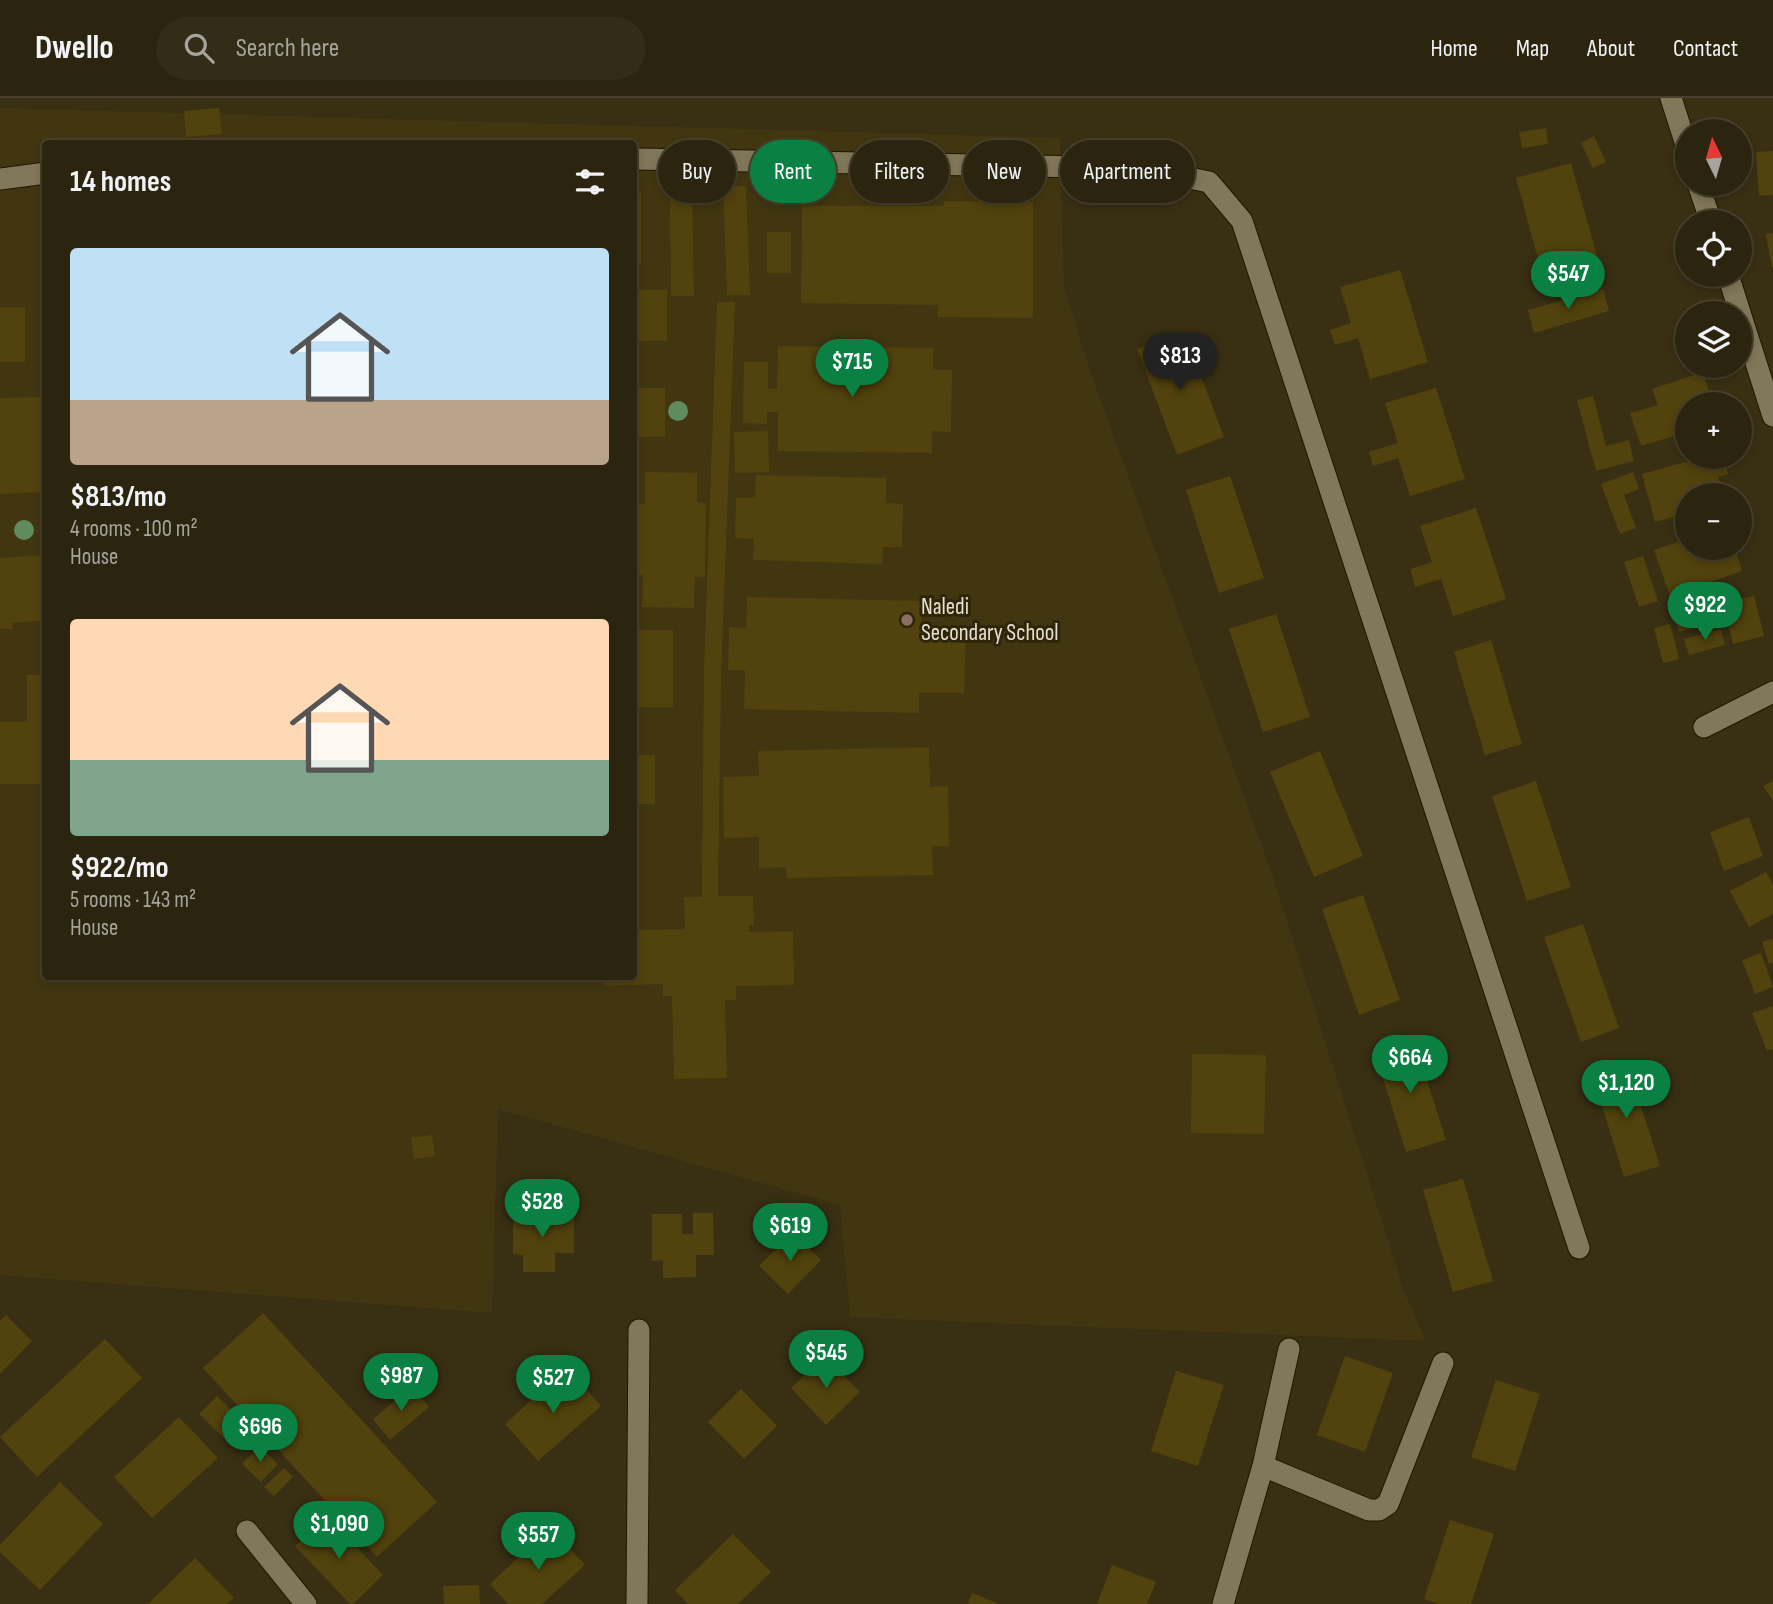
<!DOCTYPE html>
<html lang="en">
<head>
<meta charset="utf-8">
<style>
	body { margin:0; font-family:"Sofia Sans Condensed",sans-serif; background:#332c17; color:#f1f3f6; height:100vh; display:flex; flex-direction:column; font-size:26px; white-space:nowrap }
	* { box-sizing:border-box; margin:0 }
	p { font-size:23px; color:#a6a49e }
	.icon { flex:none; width:38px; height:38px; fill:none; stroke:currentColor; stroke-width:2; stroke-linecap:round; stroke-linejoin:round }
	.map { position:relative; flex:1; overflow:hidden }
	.side { position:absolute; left:42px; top:42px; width:595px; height:840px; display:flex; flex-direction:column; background:#2b240e; border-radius:7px; box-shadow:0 4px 10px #0003,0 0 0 2px #47412e }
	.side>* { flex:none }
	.top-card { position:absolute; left:658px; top:42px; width:665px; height:63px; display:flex; gap:14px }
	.needle { width:46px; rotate:355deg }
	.buttons { position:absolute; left:1675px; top:21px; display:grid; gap:14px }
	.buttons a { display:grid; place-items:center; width:77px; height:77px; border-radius:50%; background:#2b240e; box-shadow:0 4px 10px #0003,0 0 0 2px #47412e; font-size:35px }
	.price { position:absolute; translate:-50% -60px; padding:0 16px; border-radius:24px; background:#0b8043; color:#fff; font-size:23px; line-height:46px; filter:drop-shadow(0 2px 4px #0008) }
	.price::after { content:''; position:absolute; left:50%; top:42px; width:21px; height:16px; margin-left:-10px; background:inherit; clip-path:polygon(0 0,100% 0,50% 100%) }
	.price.on { background:#222; color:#fff }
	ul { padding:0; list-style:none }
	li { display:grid; align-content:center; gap:14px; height:371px; padding:0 28px }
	li span { display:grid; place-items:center; height:217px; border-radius:7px; color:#555 }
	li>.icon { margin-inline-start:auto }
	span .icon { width:126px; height:126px; fill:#fffc; stroke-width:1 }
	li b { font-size:30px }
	h2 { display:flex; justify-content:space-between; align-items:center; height:84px; padding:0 28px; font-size:30px }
	.chip { padding:0 24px; border-radius:32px; background:#2b240e; box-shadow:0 4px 10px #0003,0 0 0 2px #47412e; font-size:24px; line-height:63px }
	.chip.on { background:#0b8043; color:#fff }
	header { display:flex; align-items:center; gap:42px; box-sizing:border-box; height:98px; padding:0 35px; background:#2b240e; border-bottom:2px solid #47412e }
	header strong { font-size:33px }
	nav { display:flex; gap:38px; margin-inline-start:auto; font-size:24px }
	.search { width:490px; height:63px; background:#332c17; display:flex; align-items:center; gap:18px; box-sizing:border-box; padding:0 24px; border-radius:38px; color:#a6a49e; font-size:26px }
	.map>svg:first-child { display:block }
</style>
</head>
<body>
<header>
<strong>Dwello</strong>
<div class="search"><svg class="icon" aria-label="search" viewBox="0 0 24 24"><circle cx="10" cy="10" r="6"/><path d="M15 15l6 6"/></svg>Search here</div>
<nav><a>Home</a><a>Map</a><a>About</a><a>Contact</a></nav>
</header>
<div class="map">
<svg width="1773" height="1506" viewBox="0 0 1773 1506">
	<rect width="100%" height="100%" fill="#393013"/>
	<path fill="#423611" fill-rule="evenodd" d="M0,10L1060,40L1064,188L1087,264L1273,779L1404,1193L1426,1243L850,1219L840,1107L498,1011L492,1215L0,1177ZM46,46H634V878H46Z"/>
	<path fill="#52420d" d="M219,10L222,36L186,39L184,13Z
		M1546,30L1548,46L1522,50L1519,34Z
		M1594,38L1606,64L1593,70L1581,45Z
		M1773,53V97L1759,98L1756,54Z
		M1571,65L1603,179L1547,194L1516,80Z
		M746,88L750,197H727L723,89Z
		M670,91H692L694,198H671Z
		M634,95H641V166H634Z
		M944,103L1033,104V220L938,219V207L801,205L802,108H944Z
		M767,134H791V175H767Z
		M1773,135V169H1772L1766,136Z
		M1400,172L1428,264L1370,281L1358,240L1335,247L1330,232L1351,225L1340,189Z
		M1603,191L1609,213L1534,235L1528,212Z
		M634,192H667V243H634Z
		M717,204H735L721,579L718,798H753L754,827H749V834L793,833L794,887L736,888V902H725L727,980L674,981L672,898H663V886L604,888V878H634V832L685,831L684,799H702L704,570Z
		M0,209H25V264H0Z
		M1184,234L1224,339L1177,357L1137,251Z
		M778,248L933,250V272H952L951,334L932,333V355L778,353V314H767V326L743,325L744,264H768V291H777Z
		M1703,274L1713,306H1687V334L1641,348L1630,315L1658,307L1652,291Z
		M634,290H665V339H634Z
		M1436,290L1465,381L1410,398L1398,360L1373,368L1369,354L1398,345L1385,305Z
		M1593,298L1606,348L1629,342L1634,363L1596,373L1577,302Z
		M46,299V394L0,396V300Z
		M768,333L769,374L735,375L734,334Z
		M1704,359H1724L1728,376L1718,379L1723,397H1687V415L1655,424L1642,376Z
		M645,374L697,375V404L706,405L705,479H695L694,510L642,509L643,477H638L639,406H645Z
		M1633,374L1639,391L1624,397L1636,430L1620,436L1601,386Z
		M756,377L886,380V405L903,406L902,449H883L882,466L753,462L754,441L735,440L736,400H755Z
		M1230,378L1264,480L1219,495L1186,392Z
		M1476,410L1506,501L1453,518L1441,481L1415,489L1410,471L1432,464L1420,428Z
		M1687,441V450H1735L1742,473L1670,498L1654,452Z
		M46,457V522L12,525L13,531H0V460Z
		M1643,458L1658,503L1639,509L1624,464Z
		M1754,498L1764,538L1733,546L1723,505Z
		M747,499L921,503V534L966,536L964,595H919V615L744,611L745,572H728L729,529L746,530Z
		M1708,508L1712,525L1679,534L1674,517Z
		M1276,516L1310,619L1263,634L1229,531Z
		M1670,526L1679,561L1663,565L1654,530Z
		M1721,531L1725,547L1689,557L1684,541Z
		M634,532H673V609H634Z
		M1491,542L1522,646L1485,657L1454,554Z
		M27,577H46V686H0V624H27Z
		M929,649L930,689L948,688L949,748H932L933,777L787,780L786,769L759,770V739L724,740L723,679L759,678L758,653Z
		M1320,653L1363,758L1314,779L1270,674Z
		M634,657H655V706H634Z
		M1536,683L1571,789L1527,803L1492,698Z
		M1773,683V703L1763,688Z
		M1749,719L1763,758L1724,773L1710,734Z
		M1766,774L1773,786V816L1749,829L1730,793Z
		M1363,797L1400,902L1359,917L1322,811Z
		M1583,826L1619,930L1581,944L1544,839Z
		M1773,841V865L1769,866L1762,844Z
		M1761,855L1773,889L1755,896L1742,862Z
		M1773,908V951L1767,953L1752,915Z
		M1413,939L1446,1042L1406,1054L1374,952Z
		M1192,956L1266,957L1264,1036L1191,1035Z
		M1627,964L1660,1068L1624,1079L1592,975Z
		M432,1037L435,1058L414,1061L411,1040Z
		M1463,1081L1493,1183L1453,1194L1423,1092Z
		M513,1115H574V1155H555V1174H523V1157L513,1156Z
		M693,1115H713L714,1157H696V1179L663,1180V1162L652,1163V1116H682V1136H693Z
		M792,1134L821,1162L788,1196L759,1168Z
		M263,1215L437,1404L377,1459L203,1270Z
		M6,1217L32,1243L0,1276V1223Z
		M105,1241L142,1280L37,1379L0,1339Z
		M825,1258L860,1294L826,1327L791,1290Z
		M1345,1258L1393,1275L1365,1354L1317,1337Z
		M567,1270L601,1308L538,1363L505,1326Z
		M1176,1273L1224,1287L1198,1368L1151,1353Z
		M1496,1282L1540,1296L1515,1373L1471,1359Z
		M412,1288L429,1309L390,1342L373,1321Z
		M741,1291L777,1328L744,1361L708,1324Z
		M217,1298L252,1333L235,1351L199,1316Z
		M179,1319L218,1360L152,1420L114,1379Z
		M259,1348L278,1366L261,1384L242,1366Z
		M284,1370L293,1379L274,1398L264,1389Z
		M60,1384L103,1426L40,1492L0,1454V1447Z
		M327,1418L383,1477L353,1506H350L295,1448Z
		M1450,1422L1494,1436L1471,1506H1439L1424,1501Z
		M550,1430L585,1467L542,1506H508L490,1486Z
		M733,1436L771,1474L738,1506H688L675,1492Z
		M195,1460L234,1500L227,1506H148Z
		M1112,1467L1156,1484L1147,1506H1097Z
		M479,1487L480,1506H444L443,1488Z
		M972,1495L999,1506H968Z"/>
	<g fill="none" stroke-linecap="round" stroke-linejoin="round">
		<defs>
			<path id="minor" d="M1671,0L1687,50
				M634,61L1140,70L1209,84L1242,123L1579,1150
				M0,81L46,75
				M1698,86L1711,124
				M1728,177L1773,318
				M1704,629L1773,594
				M1289,1251L1263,1368L1369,1412H1379L1388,1406L1443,1265
				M247,1433L306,1506
				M637,1506L639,1232
				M1223,1506L1263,1368"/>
		</defs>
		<use href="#minor" stroke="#201700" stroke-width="23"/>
		<use href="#minor" stroke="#817759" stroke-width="21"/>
	</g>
	<g fill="#608b5e">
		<circle cx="678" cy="313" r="10"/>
		<circle cx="24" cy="432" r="10"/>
	</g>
	<circle fill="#8d6e63" stroke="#2f2609" stroke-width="2.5" cx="907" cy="522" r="7"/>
	<g text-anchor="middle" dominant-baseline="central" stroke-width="6" stroke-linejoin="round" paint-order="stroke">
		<g font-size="23" fill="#e5e0cf" stroke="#2f2609" text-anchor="start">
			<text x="921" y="509">Naledi<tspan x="921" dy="26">Secondary School</tspan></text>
		</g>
	</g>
</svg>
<div class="buttons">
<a><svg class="needle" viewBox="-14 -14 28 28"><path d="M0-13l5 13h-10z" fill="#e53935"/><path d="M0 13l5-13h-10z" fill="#a6a49e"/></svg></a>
<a><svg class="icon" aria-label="locate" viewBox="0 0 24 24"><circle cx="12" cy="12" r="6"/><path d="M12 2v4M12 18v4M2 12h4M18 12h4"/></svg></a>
<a><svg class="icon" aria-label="layers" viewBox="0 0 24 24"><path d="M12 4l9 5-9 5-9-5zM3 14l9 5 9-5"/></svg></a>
<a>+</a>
<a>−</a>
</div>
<b class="price" style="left:1568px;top:213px">$547</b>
<b class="price on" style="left:1180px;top:295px">$813</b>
<b class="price" style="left:852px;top:301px">$715</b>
<b class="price" style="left:1705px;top:544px">$922</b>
<b class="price" style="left:1410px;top:997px">$664</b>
<b class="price" style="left:1626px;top:1022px">$1,120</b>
<b class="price" style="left:542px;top:1141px">$528</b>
<b class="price" style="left:790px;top:1165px">$619</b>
<b class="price" style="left:826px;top:1292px">$545</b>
<b class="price" style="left:401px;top:1315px">$987</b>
<b class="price" style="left:553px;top:1317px">$527</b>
<b class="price" style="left:260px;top:1366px">$696</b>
<b class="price" style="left:339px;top:1463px">$1,090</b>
<b class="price" style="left:538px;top:1474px">$557</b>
<div class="top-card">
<a class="chip">Buy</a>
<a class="chip on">Rent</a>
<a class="chip">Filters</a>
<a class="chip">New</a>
<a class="chip">Apartment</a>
</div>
<section class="side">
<h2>14 homes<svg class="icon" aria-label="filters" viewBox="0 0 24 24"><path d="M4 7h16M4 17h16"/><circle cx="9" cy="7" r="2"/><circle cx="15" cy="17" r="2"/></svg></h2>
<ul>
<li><span style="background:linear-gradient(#bfe0f5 70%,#b9a48a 0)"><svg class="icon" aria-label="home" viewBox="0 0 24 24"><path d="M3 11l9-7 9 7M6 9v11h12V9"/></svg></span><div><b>$813/mo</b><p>4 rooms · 100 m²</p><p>House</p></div></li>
<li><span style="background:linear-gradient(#ffd9b3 65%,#7fa58c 0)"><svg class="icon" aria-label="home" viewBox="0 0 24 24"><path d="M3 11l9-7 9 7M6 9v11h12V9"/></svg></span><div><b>$922/mo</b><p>5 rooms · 143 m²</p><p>House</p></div></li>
</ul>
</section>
</div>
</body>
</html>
